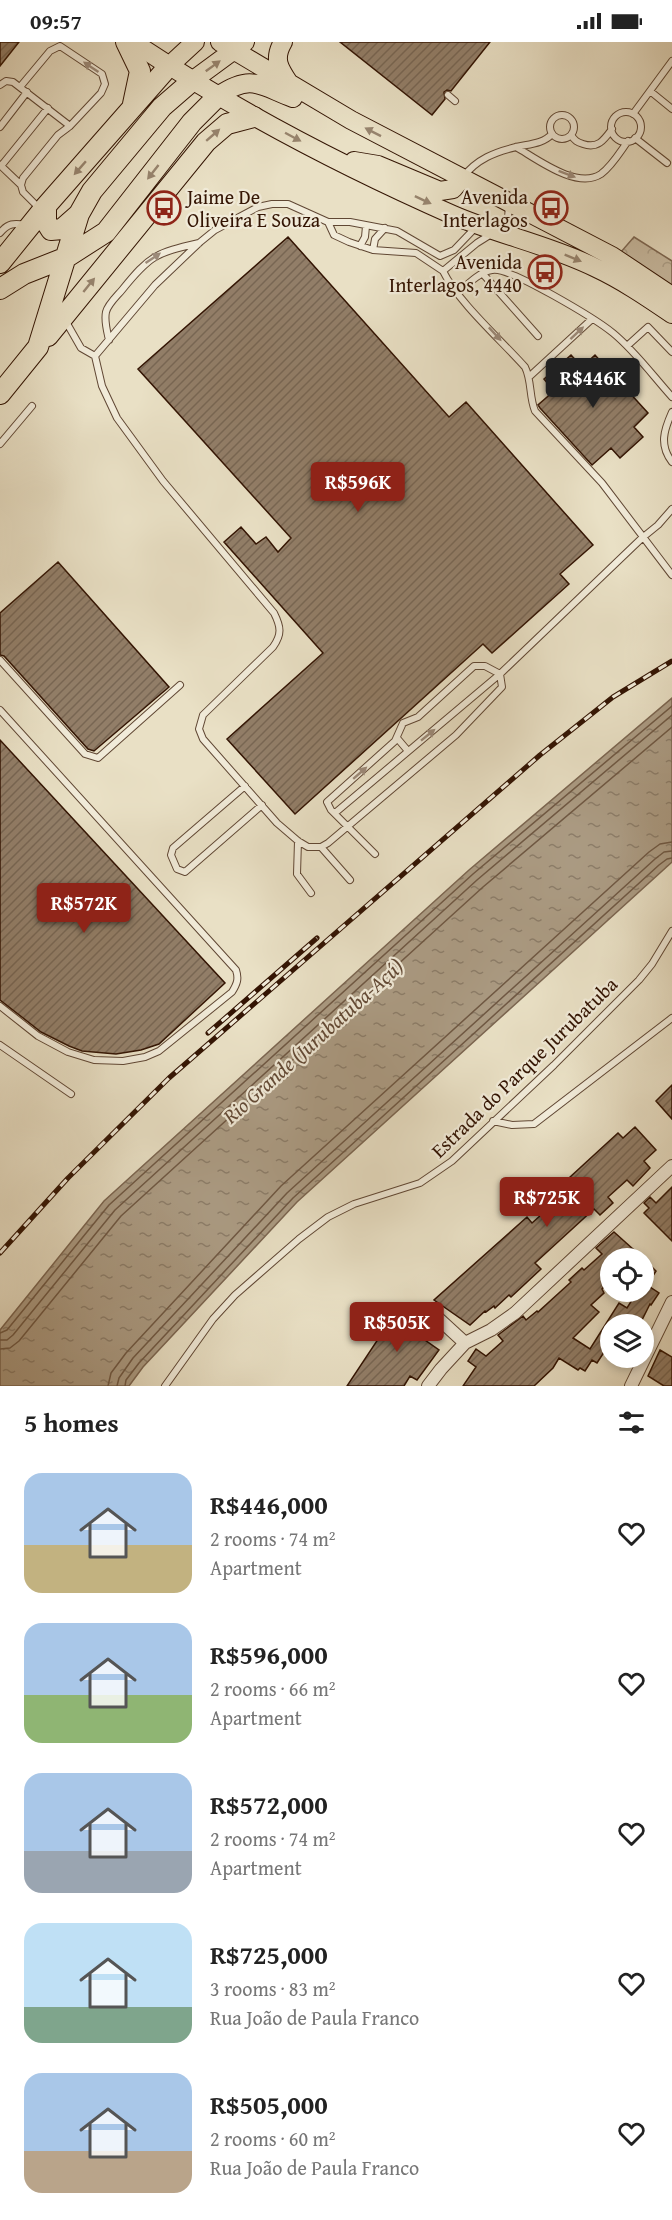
<!DOCTYPE html>
<html lang="en">
<head>
<meta charset="utf-8">
<style>
	body { margin:0; font-family:"Gentium Book Plus",serif; background:#f2f2f2; color:#222; height:100vh; display:flex; flex-direction:column; font-size:22px; white-space:nowrap }
	* { box-sizing:border-box; margin:0 }
	p { font-size:20px; color:#767676 }
	.icon { flex:none; width:33px; height:33px; fill:none; stroke:currentColor; stroke-width:2; stroke-linecap:round; stroke-linejoin:round }
	.map { position:relative; height:1344px; overflow:hidden }
	.panel { display:flex; flex-direction:column; background:#fff; flex:1 }
	.panel>* { flex:none }
	.buttons { position:absolute; left:600px; top:1206px; display:grid; gap:12px }
	.buttons a { display:grid; place-items:center; width:54px; height:54px; border-radius:50%; background:#fff; box-shadow:0 3px 9px #0003; font-size:30px }
	.price { position:absolute; translate:-50% -51px; padding:0 14px; border-radius:6px; background:#8f2418; color:#fff; font-size:20px; line-height:39px; filter:drop-shadow(0 2px 3px #0008) }
	.price::after { content:''; position:absolute; left:50%; top:36px; width:18px; height:14px; margin-left:-9px; background:inherit; clip-path:polygon(0 0,100% 0,50% 100%) }
	.price.selected { background:#222; color:#fff }
	ul { padding:0; list-style:none }
	li { display:flex; align-items:center; gap:18px; height:150px; padding:0 24px }
	li span { display:grid; place-items:center; flex:none; width:168px; height:120px; border-radius:18px; color:#555 }
	li>.icon { margin-inline-start:auto }
	span .icon { width:72px; height:72px; fill:#fffc; stroke-width:1 }
	li b { font-size:26px }
	h2 { display:flex; justify-content:space-between; align-items:center; height:72px; padding:0 24px; font-size:26px }
	.status { display:flex; justify-content:space-between; align-items:center; height:42px; padding:0 30px; background:#fff; direction:ltr }
	.status svg { height:16px; fill:currentColor }
	.map>svg:first-child { display:block }
</style>
</head>
<body>
<div class="status"><b>09:57</b><svg viewBox="0 0 49 12"><path d="M0 12V9h3v3zM5 12V6h3v6zM10 12V3h3v9zM15 12V0h3v12zM26 1h20v11H26zM47 4h2v5h-2z"/></svg></div>
<div class="map">
<svg width="672" height="1344" viewBox="0 0 672 1344">
	<defs>
		<pattern id="forest-crowns" width="20" height="18" patternUnits="userSpaceOnUse" patternTransform="scale(1.5)"><rect width="20" height="18" fill="#cabda4"/><path d="M2 6a3 3 0 1 1 6 0M12 15a3 3 0 1 1 6 0" fill="none" stroke="#aea28c"/></pattern>
		<pattern id="water-ripples" width="26" height="14" patternUnits="userSpaceOnUse" patternTransform="scale(1.5)"><rect width="26" height="14" fill="#ab9b83"/><path d="M2 4q2-2 4 0t4 0M15 11q2-2 4 0t4 0" fill="none" stroke="#8c7d69"/></pattern>
		<pattern id="building-hatch" width="6" height="6" patternUnits="userSpaceOnUse" patternTransform="scale(1.5)"><rect width="6" height="6" fill="#927e68"/><path d="M-1 1l2-2M0 6l6-6M5 7l2-2" fill="none" stroke="#786653"/></pattern>
	</defs>
	<rect width="100%" height="100%" fill="#e9e0c5"/>
	<filter id="stains"><feTurbulence type="fractalNoise" baseFrequency=".00333" numOctaves="4"/><feColorMatrix values="0 0 0 0 .2 0 0 0 0 .09 0 0 0 0 .02 0 0 0 .5 -.17"/></filter>
	<radialGradient id="worn" r=".72"><stop offset=".6" stop-color="#630" stop-opacity="0"/><stop offset="1" stop-color="#630" stop-opacity=".3"/></radialGradient>
	<path fill="url(#forest-crowns)" stroke="#7e6854" stroke-width="1.5" d="M634,195L672,219V248L620,211Z"/>
	<path fill="url(#water-ripples)" stroke="#7b6550" stroke-width="1.5" d="M672,656V820L297,1160L143,1325L129,1344H0V1288L104,1159L469,828Z"/>
	<g fill="none" stroke-linecap="round" stroke-linejoin="round">
		<path stroke="#6f5843" stroke-width="1.5" d="M0,1291L7,1288L109,1163L473,832L672,664
			M0,1298H7L13,1293L115,1168L477,838L672,673
			M0,1307L10,1306L19,1299L121,1174L483,845L672,685
			M108,1344L111,1331L126,1311L281,1144L649,810L660,802L672,800
			M117,1344L119,1336L133,1316L287,1151L655,817L664,810L672,809
			M125,1344L126,1338L139,1321L293,1156L659,823L667,817L672,816"/>
	</g>
	<path fill="url(#building-hatch)" stroke="#331403" stroke-width="1.5" d="M0,0H19L0,24Z
		M340,0H490L451,49L447,48L444,50L445,57L432,73Z
		M288,195L449,375L466,360L593,503L560,532L569,542L492,611L483,602L295,772L227,697L323,611L224,500L241,485L256,502L266,495L278,510L291,496L138,327Z
		M571,313L582,325L595,313L648,371L634,385L643,395L620,416L611,406L592,423L540,366L538,363L554,349L544,337Z
		M58,520L169,645L94,709L88,707L4,614L0,613V571Z
		M0,698L225,941L159,1002L141,1008L116,1012L82,1009L69,1004L41,990L0,958Z
		M672,1043V1077L656,1059Z
		M635,1085L656,1108L644,1119L650,1126L633,1144L627,1138L608,1155L613,1161L600,1173L594,1167L535,1221L541,1227L511,1255L509,1253L495,1266L494,1264L486,1270L485,1269L470,1283L434,1258L527,1175L532,1181L551,1164L545,1158L618,1091L623,1096Z
		M672,1145V1199L644,1171L649,1166L644,1161L650,1155L656,1161Z
		M614,1190L643,1216H610V1239L602,1247L604,1251L591,1263L599,1270L573,1296L590,1307L619,1261L627,1266L637,1250H644V1217L656,1229L647,1243L659,1251L651,1263L650,1262L640,1282H610V1301L597,1321L592,1318L585,1329L580,1326L578,1328L559,1316L553,1326L534,1344H463L476,1325L468,1319L476,1307L486,1314L503,1299L498,1293L523,1274L526,1278L537,1269L538,1270L571,1240L569,1238L582,1226L584,1228L602,1212L596,1206Z
		M400,1264L433,1287L425,1298L439,1308L417,1338L410,1334L404,1344H347Z
		M660,1308L672,1315V1344H664L648,1334Z"/>
	<g fill="none" stroke-linecap="round" stroke-linejoin="round">
		<defs>
			<path id="service" d="M0,43L6,39L13,40L70,84L58,93L23,136L21,143
				M20,45L50,9L60,4L102,32L105,42L101,51L70,84
				M650,49L672,67
				M448,53L455,59
				M611 85a15 15 0 1 1 30 0a15 15 0 1 1-30 0Z
				M633,72L672,19
				M550 85a12 12 0 1 1 24 0a12 12 0 1 1-24 0Z
				M0,85L27,50
				M571,93C575,99 577,100 583,102C598,107 604,98 612,87
				M635,96L667,121
				M516,105C537,117 577,148 601,132C612,124 620,110 628,99
				M0,123L21,143L23,150L39,166
				M1,124L48,66
				M463,135C477,117 495,110 516,105C529,102 543,102 552,92
				M328,180L334,193L349,200L373,208L416,211L443,229L477,201L504,184L508,176L509,163
				M0,191C8,181 14,181 26,183
				M360,204L365,195L366,184
				M373,208L375,197L385,186
				M443,229C458,260 501,298 525,325C532,339 529,355 535,369L602,441L672,533
				M483,232L538,294
				M458,251C467,243 479,230 492,228C509,224 597,278 613,291C635,309 653,334 672,355
				M65,278L81,306L95,314L102,344L117,376L163,439L274,571C281,585 282,592 273,605L203,673L199,687L203,697L277,781L298,799L308,805H321L328,801L456,693L502,645L500,632L642,496L658,483L672,467
				M109,298C107,289 104,279 106,270C108,262 117,254 122,248C150,213 156,211 199,201
				M627,304L648,285L672,310
				M95,314L155,243L199,201L215,188L258,165L272,162H288L328,180H350L397,189L440,214L454,208L476,185
				M530,334L592,277
				M672,370C664,388 659,403 672,420
				M0,402L32,364
				M0,618L85,712L98,716L180,643
				M0,668L236,928C239,937 237,942 232,950L159,1009L145,1015L123,1019L94,1018L68,1010L38,994L0,964
				M397,696L408,709
				M245,744L173,806L171,813L177,827L185,830L262,763
				M335,771L500,632L485,624H474L418,675L403,681L395,699L327,760L331,768L375,812
				M298,799L297,832L311,851
				M321,805L350,838
				M0,1003L71,1052
				M493,1079L512,1083L534,1082L672,976
				M165,1344L213,1277L235,1253L299,1197L328,1175L354,1162L420,1141L452,1119L554,1023L639,938L652,922L672,889"/>
			<path id="minor" d="M428,1267L465,1301
				M428,1344L441,1327L465,1301L491,1288L515,1271L672,1124
				M631,1344L672,1260"/>
			<path id="primary" d="M133,0C234,68 342,124 453,173C499,193 549,203 594,225C622,238 647,255 672,272
				M220,0L351,78L612,214L672,254
				M283,0C273,17 279,26 289,41
				M169,24L195,0
				M192,39L245,0
				M218,54C252,31 260,44 293,56
				M354,119L378,123L440,149L453,147L462,136"/>
			<path id="trunk" d="M126,0L140,29L133,62
				M46,164V180L51,188L62,187L79,172
				M0,221L46,164L169,24
				M0,247L24,232L67,215L106,190L192,80L218,54
				M48,294L206,100L227,82L254,75
				M0,352L38,305L79,172L92,149L162,65L192,39"/>
		</defs>
		<use href="#service" stroke="#604734" stroke-width="8"/>
		<use href="#minor" stroke="#604734" stroke-width="14"/>
		<use href="#primary" stroke="#331403" stroke-width="20"/>
		<use href="#trunk" stroke="#331403" stroke-width="22"/>
		<use href="#service" stroke="#f1ebd9" stroke-width="6"/>
		<use href="#minor" stroke="#f1ebd9" stroke-width="12"/>
		<use href="#primary" stroke="#e9e0c5" stroke-width="18"/>
		<use href="#trunk" stroke="#e9e0c5" stroke-width="20"/>
		<defs>
			<path id="rail" d="M208,991L317,896
				M0,1211L68,1136L169,1036L540,713L613,655L672,619"/>
		</defs>
		<use href="#rail" stroke="#331403" stroke-width="5"/>
		<use href="#rail" stroke="#f1ebd9" stroke-width="3" stroke-dasharray="9" stroke-linecap="butt"/>
	</g>
	<defs><path id="oneway-solid" d="M-6-.8H1V-3.2L6.5 0L1 3.2V.8H-6Z" transform="scale(1.5)"/></defs>
	<g fill="#97846e">
		<use href="#oneway-solid" transform="translate(213 24) rotate(-36)"/>
		<use href="#oneway-solid" transform="translate(373 90) rotate(-153)"/>
		<use href="#oneway-solid" transform="translate(213 93) rotate(-41)"/>
		<use href="#oneway-solid" transform="translate(293 95) rotate(28)"/>
		<use href="#oneway-solid" transform="translate(80 126) rotate(131)"/>
		<use href="#oneway-solid" transform="translate(153 130) rotate(128)"/>
		<use href="#oneway-solid" transform="translate(423 158) rotate(25)"/>
		<use href="#oneway-solid" transform="translate(573 216) rotate(22)"/>
		<use href="#oneway-solid" transform="translate(89 243) rotate(-51)"/>
	</g>
	<g fill="#9c8a79">
		<use href="#oneway-solid" transform="translate(91 25) rotate(-146)"/>
		<use href="#oneway-solid" transform="translate(567 132) rotate(21)"/>
		<use href="#oneway-solid" transform="translate(153 216) rotate(-34)"/>
		<use href="#oneway-solid" transform="translate(577 291) rotate(-43)"/>
		<use href="#oneway-solid" transform="translate(495 292) rotate(47)"/>
		<use href="#oneway-solid" transform="translate(428 693) rotate(-39)"/>
		<use href="#oneway-solid" transform="translate(360 731) rotate(-41)"/>
	</g>
	<defs>
		<symbol id="bus-ring" viewBox="-11 -11 22 22"><circle r="9.5" fill="#f1ebd9" stroke="#8f2418" stroke-width="1.5"/><path d="M-5-6H5V4H4V6H2V4H-2V6H-4V4H-5ZM-3.5-4V0h7V-4ZM-3.5 1.2v1.5H-2V1.2ZM2 1.2v1.5H3.5V1.2Z" fill="#8f2418"/></symbol>
	</defs>
	<g fill-rule="evenodd">
		<use href="#bus-ring" x="145" y="147" width="38" height="38"/>
		<use href="#bus-ring" x="532" y="147" width="38" height="38"/>
		<use href="#bus-ring" x="526" y="211" width="38" height="38"/>
	</g>
	<g text-anchor="middle" dominant-baseline="central" stroke-width="4.5" stroke-linejoin="round" paint-order="stroke">
		<g font-size="20" fill="#331403" stroke="#f1ebd9" text-anchor="end">
			<text x="187" y="154" text-anchor="start">Jaime De<tspan x="187" dy="23">Oliveira E Souza</tspan></text>
			<text x="528" y="154">Avenida<tspan x="528" dy="23">Interlagos</tspan></text>
			<text x="522" y="219">Avenida<tspan x="522" dy="23">Interlagos, 4440</tspan></text>
		</g>
		<g font-size="20" fill="#331403" stroke="#f1ebd9">
			<text transform="translate(524 1025) rotate(-44)">Estrada do Parque Jurubatuba</text>
		</g>
		<g font-size="21" font-style="italic" fill="#634a36" stroke="#f1ebd9">
			<text transform="translate(313 999) rotate(-42)">Rio Grande (Jurubatuba-Açú)</text>
		</g>
	</g>
	<rect width="100%" height="100%" filter="url(#stains)"/>
	<rect width="100%" height="100%" fill="url(#worn)"/>
</svg>
<div class="buttons">
<a><svg class="icon" aria-label="locate" viewBox="0 0 24 24"><circle cx="12" cy="12" r="6"/><path d="M12 2v4M12 18v4M2 12h4M18 12h4"/></svg></a>
<a><svg class="icon" aria-label="layers" viewBox="0 0 24 24"><path d="M12 4l9 5-9 5-9-5zM3 14l9 5 9-5"/></svg></a>
</div>
<b class="price selected" style="left:593px;top:367px">R$446K</b>
<b class="price" style="left:358px;top:471px">R$596K</b>
<b class="price" style="left:84px;top:892px">R$572K</b>
<b class="price" style="left:547px;top:1186px">R$725K</b>
<b class="price" style="left:397px;top:1311px">R$505K</b>
</div>
<section class="panel">
<h2>5 homes<svg class="icon" aria-label="filters" viewBox="0 0 24 24"><path d="M4 7h16M4 17h16"/><circle cx="9" cy="7" r="2"/><circle cx="15" cy="17" r="2"/></svg></h2>
<ul>
<li><span style="background:linear-gradient(#a9c7e8 60%,#c2b280 0)"><svg class="icon" aria-label="home" viewBox="0 0 24 24"><path d="M3 11l9-7 9 7M6 9v11h12V9"/></svg></span><div><b>R$446,000</b><p>2 rooms · 74 m²</p><p>Apartment</p></div><svg class="icon" aria-label="heart" viewBox="0 0 24 24"><path d="M12 20l-8-8c-3-5 5-10 8-4 3-6 11-1 8 4z"/></svg></li>
<li><span style="background:linear-gradient(#a9c7e8 60%,#8fb573 0)"><svg class="icon" aria-label="home" viewBox="0 0 24 24"><path d="M3 11l9-7 9 7M6 9v11h12V9"/></svg></span><div><b>R$596,000</b><p>2 rooms · 66 m²</p><p>Apartment</p></div><svg class="icon" aria-label="heart" viewBox="0 0 24 24"><path d="M12 20l-8-8c-3-5 5-10 8-4 3-6 11-1 8 4z"/></svg></li>
<li><span style="background:linear-gradient(#a9c7e8 65%,#9aa5b1 0)"><svg class="icon" aria-label="home" viewBox="0 0 24 24"><path d="M3 11l9-7 9 7M6 9v11h12V9"/></svg></span><div><b>R$572,000</b><p>2 rooms · 74 m²</p><p>Apartment</p></div><svg class="icon" aria-label="heart" viewBox="0 0 24 24"><path d="M12 20l-8-8c-3-5 5-10 8-4 3-6 11-1 8 4z"/></svg></li>
<li><span style="background:linear-gradient(#bfe0f5 70%,#7fa58c 0)"><svg class="icon" aria-label="home" viewBox="0 0 24 24"><path d="M3 11l9-7 9 7M6 9v11h12V9"/></svg></span><div><b>R$725,000</b><p>3 rooms · 83 m²</p><p>Rua João de Paula Franco</p></div><svg class="icon" aria-label="heart" viewBox="0 0 24 24"><path d="M12 20l-8-8c-3-5 5-10 8-4 3-6 11-1 8 4z"/></svg></li>
<li><span style="background:linear-gradient(#a9c7e8 65%,#b9a48a 0)"><svg class="icon" aria-label="home" viewBox="0 0 24 24"><path d="M3 11l9-7 9 7M6 9v11h12V9"/></svg></span><div><b>R$505,000</b><p>2 rooms · 60 m²</p><p>Rua João de Paula Franco</p></div><svg class="icon" aria-label="heart" viewBox="0 0 24 24"><path d="M12 20l-8-8c-3-5 5-10 8-4 3-6 11-1 8 4z"/></svg></li>
</ul>
</section>
</body>
</html>
